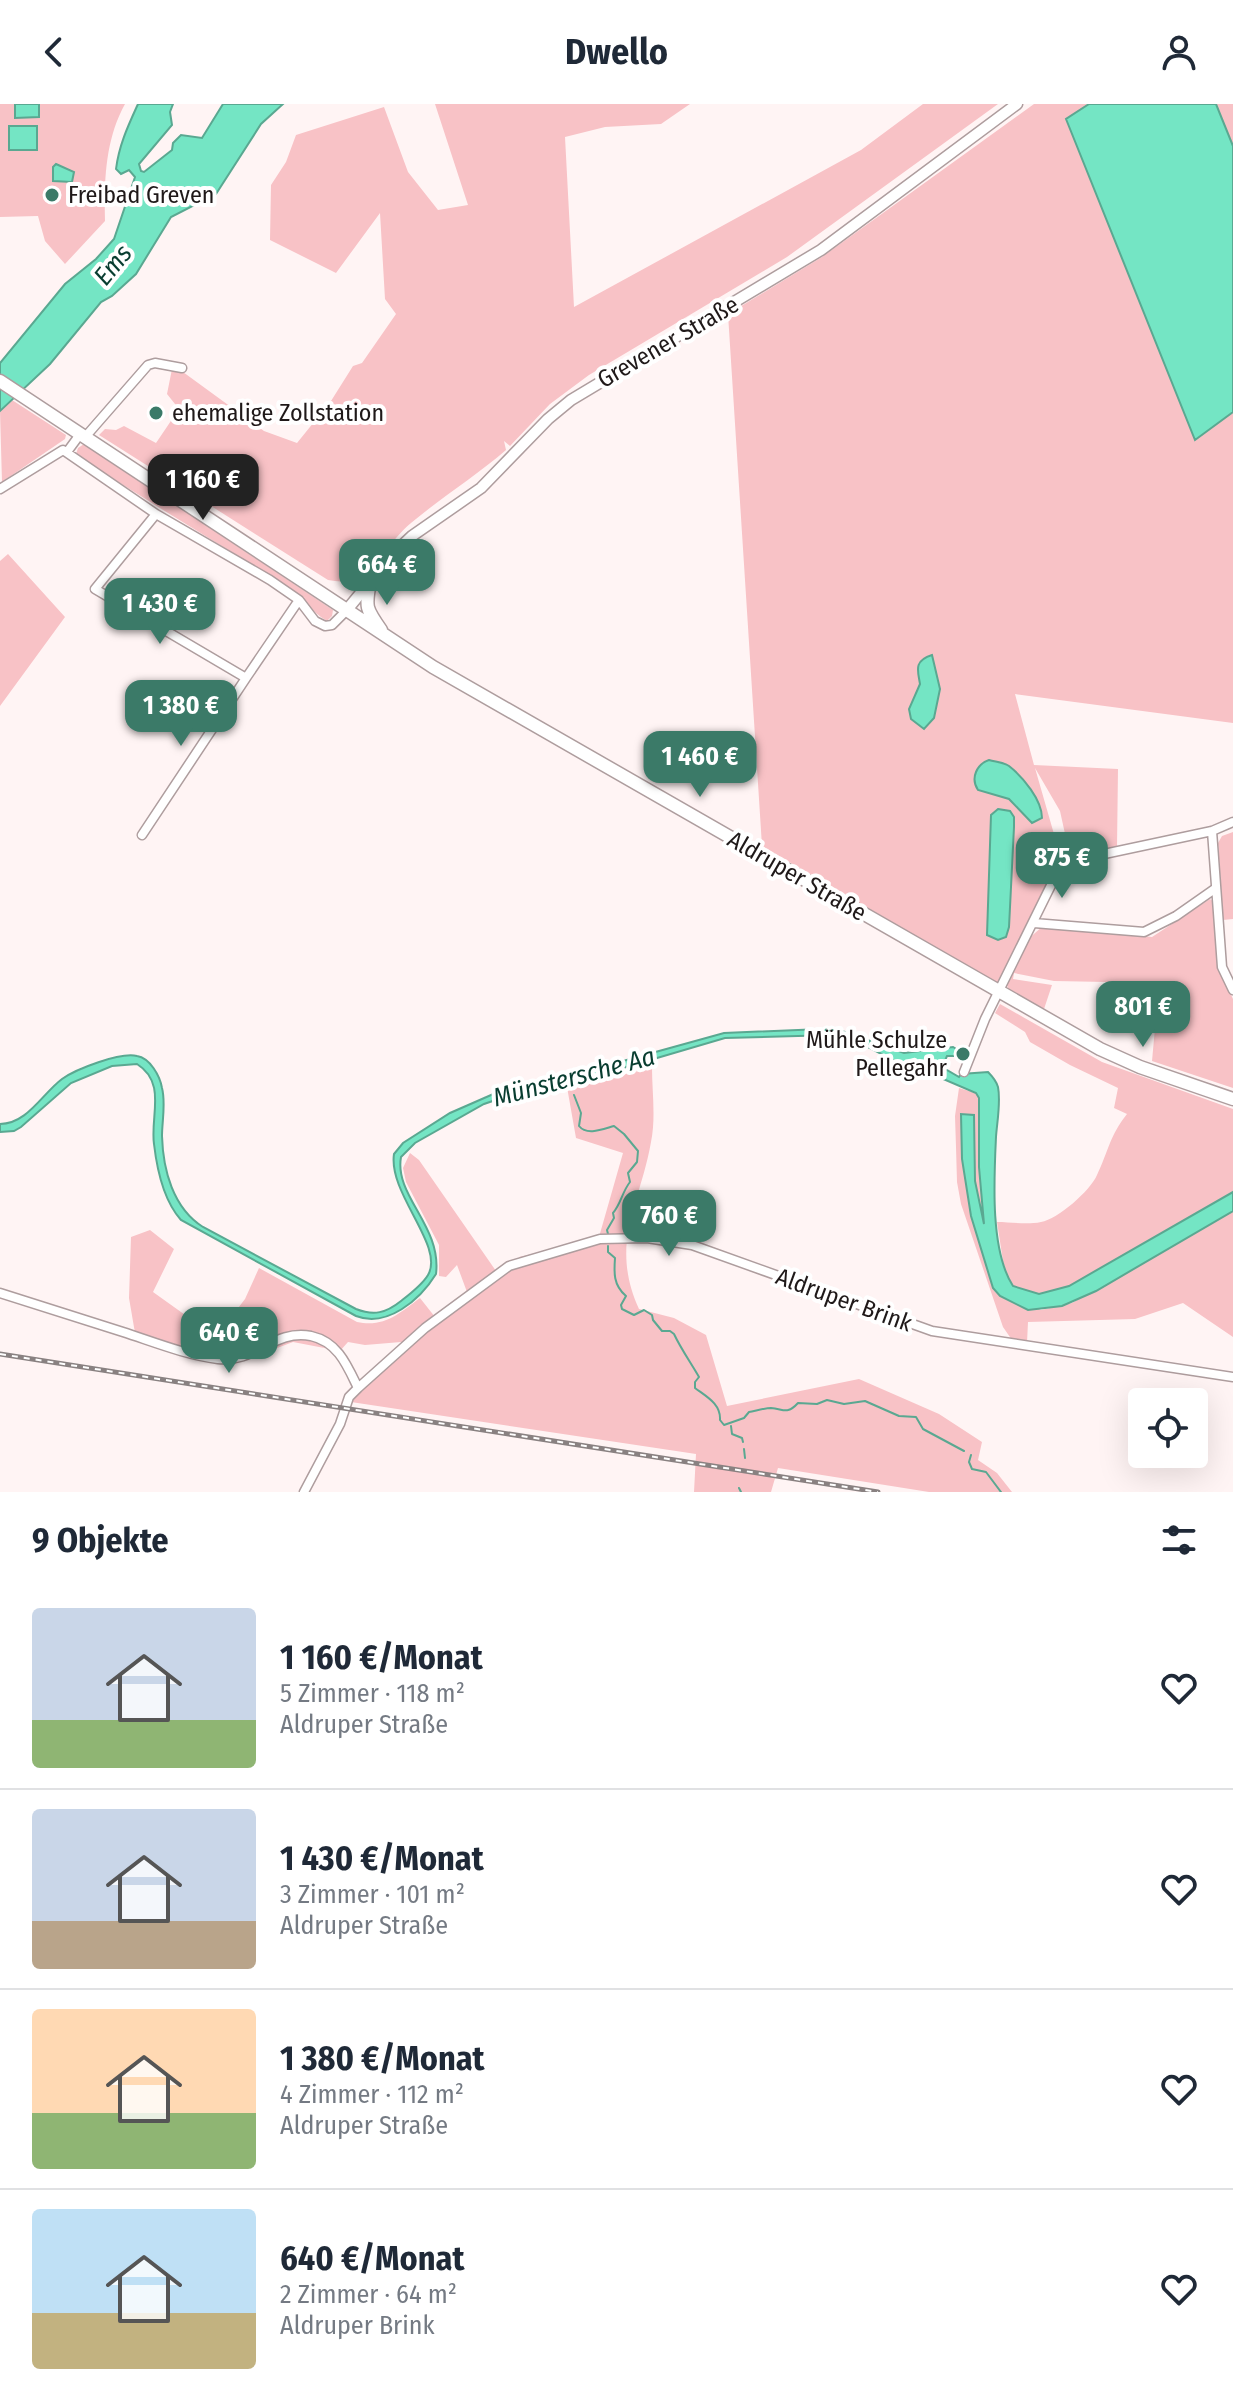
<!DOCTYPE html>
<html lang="de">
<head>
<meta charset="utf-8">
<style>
	body { margin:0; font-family:"Fira Sans Condensed",sans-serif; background:#f6f6f7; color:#1f2937; height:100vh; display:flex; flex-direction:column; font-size:30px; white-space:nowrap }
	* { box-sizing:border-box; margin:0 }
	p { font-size:26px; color:#747a83 }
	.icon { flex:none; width:44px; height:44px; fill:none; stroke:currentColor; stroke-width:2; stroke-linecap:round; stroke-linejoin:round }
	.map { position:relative; height:1388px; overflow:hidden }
	.sheet { display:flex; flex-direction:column; background:#fff; flex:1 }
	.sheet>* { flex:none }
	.tools { position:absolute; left:1128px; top:1284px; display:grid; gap:16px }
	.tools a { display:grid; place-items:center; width:80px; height:80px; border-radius:8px; background:#fff; box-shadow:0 8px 32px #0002; font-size:40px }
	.price { position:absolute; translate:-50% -68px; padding:0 18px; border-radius:16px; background:#3b7a68; color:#fff; font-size:26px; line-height:52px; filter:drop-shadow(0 2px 4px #0008) }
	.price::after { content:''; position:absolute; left:50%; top:48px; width:24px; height:18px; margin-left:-12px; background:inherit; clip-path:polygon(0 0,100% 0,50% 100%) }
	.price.current { background:#222; color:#fff }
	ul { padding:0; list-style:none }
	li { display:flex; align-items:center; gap:24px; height:200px; padding:0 32px }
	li+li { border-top:2px solid #e0e1e3 }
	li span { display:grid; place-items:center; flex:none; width:224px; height:160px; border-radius:8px; color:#555 }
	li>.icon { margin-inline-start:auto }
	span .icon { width:96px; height:96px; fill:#fffc; stroke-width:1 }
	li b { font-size:34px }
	h2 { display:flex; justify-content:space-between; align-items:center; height:96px; padding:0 32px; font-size:34px }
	header { display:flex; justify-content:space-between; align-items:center; height:104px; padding:0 32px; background:#fff; font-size:36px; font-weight:700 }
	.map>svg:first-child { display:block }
</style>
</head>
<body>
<header><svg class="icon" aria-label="back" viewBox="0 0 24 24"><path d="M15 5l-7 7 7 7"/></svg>Dwello<svg class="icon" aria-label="person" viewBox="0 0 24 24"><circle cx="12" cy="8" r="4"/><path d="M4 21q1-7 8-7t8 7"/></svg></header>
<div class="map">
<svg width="1233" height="1388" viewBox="0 0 1233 1388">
	<rect width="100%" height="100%" fill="#fff4f4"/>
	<path fill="#f8c2c6" d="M0,0H125C105,36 104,78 105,117L65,160L45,137L38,112L0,113Z
		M435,0H690L661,20L605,23L565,33L574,203L861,46L923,0H998L787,153L589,271L550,300L510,342L504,337L506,346C476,372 442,393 411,419C392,435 379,459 358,472C348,479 340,478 328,476L99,331L105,325L116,326L124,322L156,339L179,305L167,290L172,265L183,268L264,327L297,339L331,297L353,262L362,259L396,210L385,195L380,109L336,169L270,136L271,81L286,58L296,31L384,3L408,68L438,106L468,101Z
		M1034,0H1089L1067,14L1195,335L1233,308V619L1015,590L1034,661L1118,665L1117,743L1077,752L1069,748L1060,707L1035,664L1060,751L999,881L762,742L728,210L822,153Z
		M1216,0H1233V42Z
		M12,296L66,331L65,335L2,378L0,307Z
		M84,340L333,506L332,512L327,517C311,508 301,491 285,481C215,437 144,396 76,350L78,344Z
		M8,450L65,513L0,602V457Z
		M1233,728V815L1223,816L1218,739L1222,732Z
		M1210,795L1214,798L1217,861L1233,895V984L1152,957L1156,913L1168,912L1169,890L1159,888V879L1054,877L1014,869L1013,875L1052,881L1044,905L1009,886L1006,879L1027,836L1043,822L1152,833Z
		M1000,900L1102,958L1233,1005V1088L1069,1182L1039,1190L1013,1182L1005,1170L997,1118C1011,1118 1027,1121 1041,1118C1058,1115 1090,1087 1097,1071C1108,1048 1110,1031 1127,1010L1114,1004L1118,984L1070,961L1030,938L1025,928L995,909Z
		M652,964C652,987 656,1014 651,1038C640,1101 609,1139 639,1205L674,1214L706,1231L727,1302L859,1275L939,1310L982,1338L978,1356L997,1369L1012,1388H929L778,1364L771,1388H694L696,1350L351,1298L355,1289L426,1226L519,1159V1153L601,1134L599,1133L623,1049L576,1034L567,983Z
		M959,984L976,989L979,994V1063L984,1120L975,1077L974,1011H961L962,1055L971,1112L993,1184L1041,1206L1072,1199L1233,1107V1233L1183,1199L1135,1215L1028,1218L1027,1239L1012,1236L1003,1223L961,1100L957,1078L956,1043L955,1012Z
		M410,1049L419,1056L496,1167L467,1188L457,1161L446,1173L439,1172V1141L406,1078L403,1064Z
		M150,1126L174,1145L153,1188L216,1233L245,1195L259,1164L357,1218C384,1224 400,1209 420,1194L435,1213L402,1241L401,1238L365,1241L348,1238L340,1247L293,1238L245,1256L220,1255L135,1229L129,1194L131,1133Z"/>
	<path fill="#74e5c4" stroke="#5aa891" stroke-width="2" d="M15,0H39V13L15,14Z
		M138,0H173L170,8L172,21L139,60L141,67L144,68L172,46L173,39L181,31L202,34L223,0H283L261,20L216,90L171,113L136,170L112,192L101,198L50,260L0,307V259L65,180L96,155L114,135L135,73L129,66L121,70L116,65C119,41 128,22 138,0Z
		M1089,0H1216L1233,42V308L1195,336L1066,15Z
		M9,22H37V46H9Z
		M56,60L74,68L72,78L53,77V63Z
		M932,551L940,585L934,614L924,625L911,615L909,605L920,580C918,567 913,557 932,551Z
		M989,656C996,658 1003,658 1009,662C1023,673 1042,696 1042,714L1032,719L1009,695L978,686C970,674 977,660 989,656Z
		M998,705L1010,707L1014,713V723L1009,823L1006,833L998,836L987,831L991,711Z
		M822,925L842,927L904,949L953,943L958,946L954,952H947L942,963L959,973L961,970L988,968C992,972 996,976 998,983C1001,998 997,1018 996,1033C994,1075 990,1147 1013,1182L1039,1190L1069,1182L1233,1088V1107L1096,1187L1062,1202L1028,1206L1000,1192L993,1184L971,1112L962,1055L961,1010L974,1011L975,1077L984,1120L979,1063V994L976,989L941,974H927L870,944L834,931L725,934L606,969L525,986L484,1000L415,1039L401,1053C394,1092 442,1122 436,1170C420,1196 387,1224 356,1212L181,1116C163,1096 157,1066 154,1040C150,1012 167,979 137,960L112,962L71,979L21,1023L14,1027L0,1028V1020C27,1020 42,990 62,975C76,965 120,948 137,952C150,954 160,972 162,984C166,999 162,1017 162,1032C163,1066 173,1104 203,1123L356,1205C374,1212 386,1209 401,1197C410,1190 422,1181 428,1171C445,1142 388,1090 394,1050L403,1039L450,1009L507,984L594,965L724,929Z"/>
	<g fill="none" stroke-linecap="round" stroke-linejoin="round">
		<path stroke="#5aa891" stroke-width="2" d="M574,991L581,1009L579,1022C587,1032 603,1025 614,1022L624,1030L638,1047L637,1058L628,1069L630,1078C622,1088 621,1100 613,1109L614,1114L607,1126L608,1130
			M608,1142V1148L615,1154C614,1168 613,1181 626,1192L621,1201L622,1205L634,1211L644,1206L652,1211L653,1216L662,1227H670L674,1230C681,1245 691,1259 699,1273L695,1278V1284C707,1293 721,1300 720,1316L724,1321L744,1314L749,1308C755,1307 765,1304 771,1304C784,1305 787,1311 798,1299L817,1300L827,1296L844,1300L865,1297L899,1312L916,1313L923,1325L964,1347
			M731,1322L732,1330L742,1334L743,1338
			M744,1345L745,1354
			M971,1351L969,1358L972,1365L986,1368L1001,1388
			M739,1384L741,1388"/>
		<defs>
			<path id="minor" d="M86,332L148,261L155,259L182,264
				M67,348L81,329
				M0,385L63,346L156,410L270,476L299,496L315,517L325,522L332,521L346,507
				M156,410L95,485L246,574L299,496
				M1212,727L1222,863L1233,886
				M142,731L246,574
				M1034,819L1144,828L1176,812L1216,784
				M964,968L985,915L1062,759L1212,727L1233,718
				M0,1189C41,1202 82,1215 123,1228C154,1238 186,1251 218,1255C256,1259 273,1225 311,1232C338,1238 347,1261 358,1284L349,1293L340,1320L304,1388
				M358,1284L425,1224L509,1162L600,1135L647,1134L692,1141L932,1227L1233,1273"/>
			<path id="tertiary" d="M346,507L392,451L412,432L481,384L548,315L571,296L821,146L1017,0"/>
			<path id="secondary" d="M0,277L433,563L1100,945L1140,963L1233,995
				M370,478C365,503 366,505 381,526"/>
		</defs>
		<use href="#minor" stroke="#ae9d9e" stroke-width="11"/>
		<use href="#tertiary" stroke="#ae9d9e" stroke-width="13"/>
		<use href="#secondary" stroke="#ae9d9e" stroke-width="15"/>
		<use href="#minor" stroke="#fff" stroke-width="8"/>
		<use href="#tertiary" stroke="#fff" stroke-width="10"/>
		<use href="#secondary" stroke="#fff" stroke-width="12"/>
		<defs>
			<path id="rail" d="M0,1250L878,1388"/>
		</defs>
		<use href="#rail" stroke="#898181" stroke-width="5"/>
		<use href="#rail" stroke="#fff" stroke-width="2" stroke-dasharray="6" stroke-linecap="butt"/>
	</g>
	<g fill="#3b7a68" stroke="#fff" stroke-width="3">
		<circle cx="52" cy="91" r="8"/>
		<circle cx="156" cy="309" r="8"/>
		<circle cx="963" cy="950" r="8"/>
	</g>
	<g text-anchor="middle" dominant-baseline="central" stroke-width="8" stroke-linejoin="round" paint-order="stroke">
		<g font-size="24" fill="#1f1919" stroke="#fff" text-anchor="start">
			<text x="68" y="91">Freibad Greven</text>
			<text x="172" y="309">ehemalige Zollstation</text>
			<text x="947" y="936" text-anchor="end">Mühle Schulze<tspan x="947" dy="28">Pellegahr</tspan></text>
		</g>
		<g font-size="24" fill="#1f1919" stroke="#fff">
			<text transform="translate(668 238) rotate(-30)">Grevener Straße</text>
			<text transform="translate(797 772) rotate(30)">Aldruper Straße</text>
			<text transform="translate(844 1196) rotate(20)">Aldruper Brink</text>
		</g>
		<g font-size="26" font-style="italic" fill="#083d30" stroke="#fff">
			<text transform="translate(113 161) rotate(-51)">Ems</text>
			<text transform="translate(574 973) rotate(-15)">Münstersche Aa</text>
		</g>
	</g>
</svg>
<div class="tools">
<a><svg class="icon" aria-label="locate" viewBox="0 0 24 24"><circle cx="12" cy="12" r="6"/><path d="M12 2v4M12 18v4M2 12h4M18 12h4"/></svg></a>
</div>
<b class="price current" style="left:203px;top:418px">1 160 €</b>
<b class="price" style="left:387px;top:503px">664 €</b>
<b class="price" style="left:160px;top:542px">1 430 €</b>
<b class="price" style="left:181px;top:644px">1 380 €</b>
<b class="price" style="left:700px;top:695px">1 460 €</b>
<b class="price" style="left:1062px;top:796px">875 €</b>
<b class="price" style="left:1143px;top:945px">801 €</b>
<b class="price" style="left:669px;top:1154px">760 €</b>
<b class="price" style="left:229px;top:1271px">640 €</b>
</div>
<section class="sheet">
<h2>9 Objekte<svg class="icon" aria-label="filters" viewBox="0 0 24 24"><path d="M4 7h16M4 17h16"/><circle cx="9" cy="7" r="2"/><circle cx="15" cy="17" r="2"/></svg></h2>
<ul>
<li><span style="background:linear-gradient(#c9d6e8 70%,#8fb573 0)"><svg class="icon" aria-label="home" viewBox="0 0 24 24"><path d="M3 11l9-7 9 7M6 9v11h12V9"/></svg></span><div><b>1 160 €/Monat</b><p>5 Zimmer · 118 m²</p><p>Aldruper Straße</p></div><svg class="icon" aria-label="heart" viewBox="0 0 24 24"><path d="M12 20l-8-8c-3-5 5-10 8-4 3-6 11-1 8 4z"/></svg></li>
<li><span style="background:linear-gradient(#c9d6e8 70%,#b9a48a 0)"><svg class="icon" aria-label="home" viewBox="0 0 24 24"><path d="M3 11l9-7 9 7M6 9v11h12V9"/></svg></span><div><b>1 430 €/Monat</b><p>3 Zimmer · 101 m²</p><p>Aldruper Straße</p></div><svg class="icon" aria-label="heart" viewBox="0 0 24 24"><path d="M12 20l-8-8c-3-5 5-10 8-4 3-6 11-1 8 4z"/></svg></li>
<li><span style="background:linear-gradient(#ffd9b3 65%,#8fb573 0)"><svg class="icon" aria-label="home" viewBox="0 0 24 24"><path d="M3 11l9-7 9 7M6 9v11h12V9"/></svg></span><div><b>1 380 €/Monat</b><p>4 Zimmer · 112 m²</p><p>Aldruper Straße</p></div><svg class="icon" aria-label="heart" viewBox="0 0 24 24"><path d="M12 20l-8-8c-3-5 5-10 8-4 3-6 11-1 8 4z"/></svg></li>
<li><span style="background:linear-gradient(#bfe0f5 65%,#c2b280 0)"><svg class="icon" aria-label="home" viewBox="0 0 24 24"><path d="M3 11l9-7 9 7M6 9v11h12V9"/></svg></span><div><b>640 €/Monat</b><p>2 Zimmer · 64 m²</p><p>Aldruper Brink</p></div><svg class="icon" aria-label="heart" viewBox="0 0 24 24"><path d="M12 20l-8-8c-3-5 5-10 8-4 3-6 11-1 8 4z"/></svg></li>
</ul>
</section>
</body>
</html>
